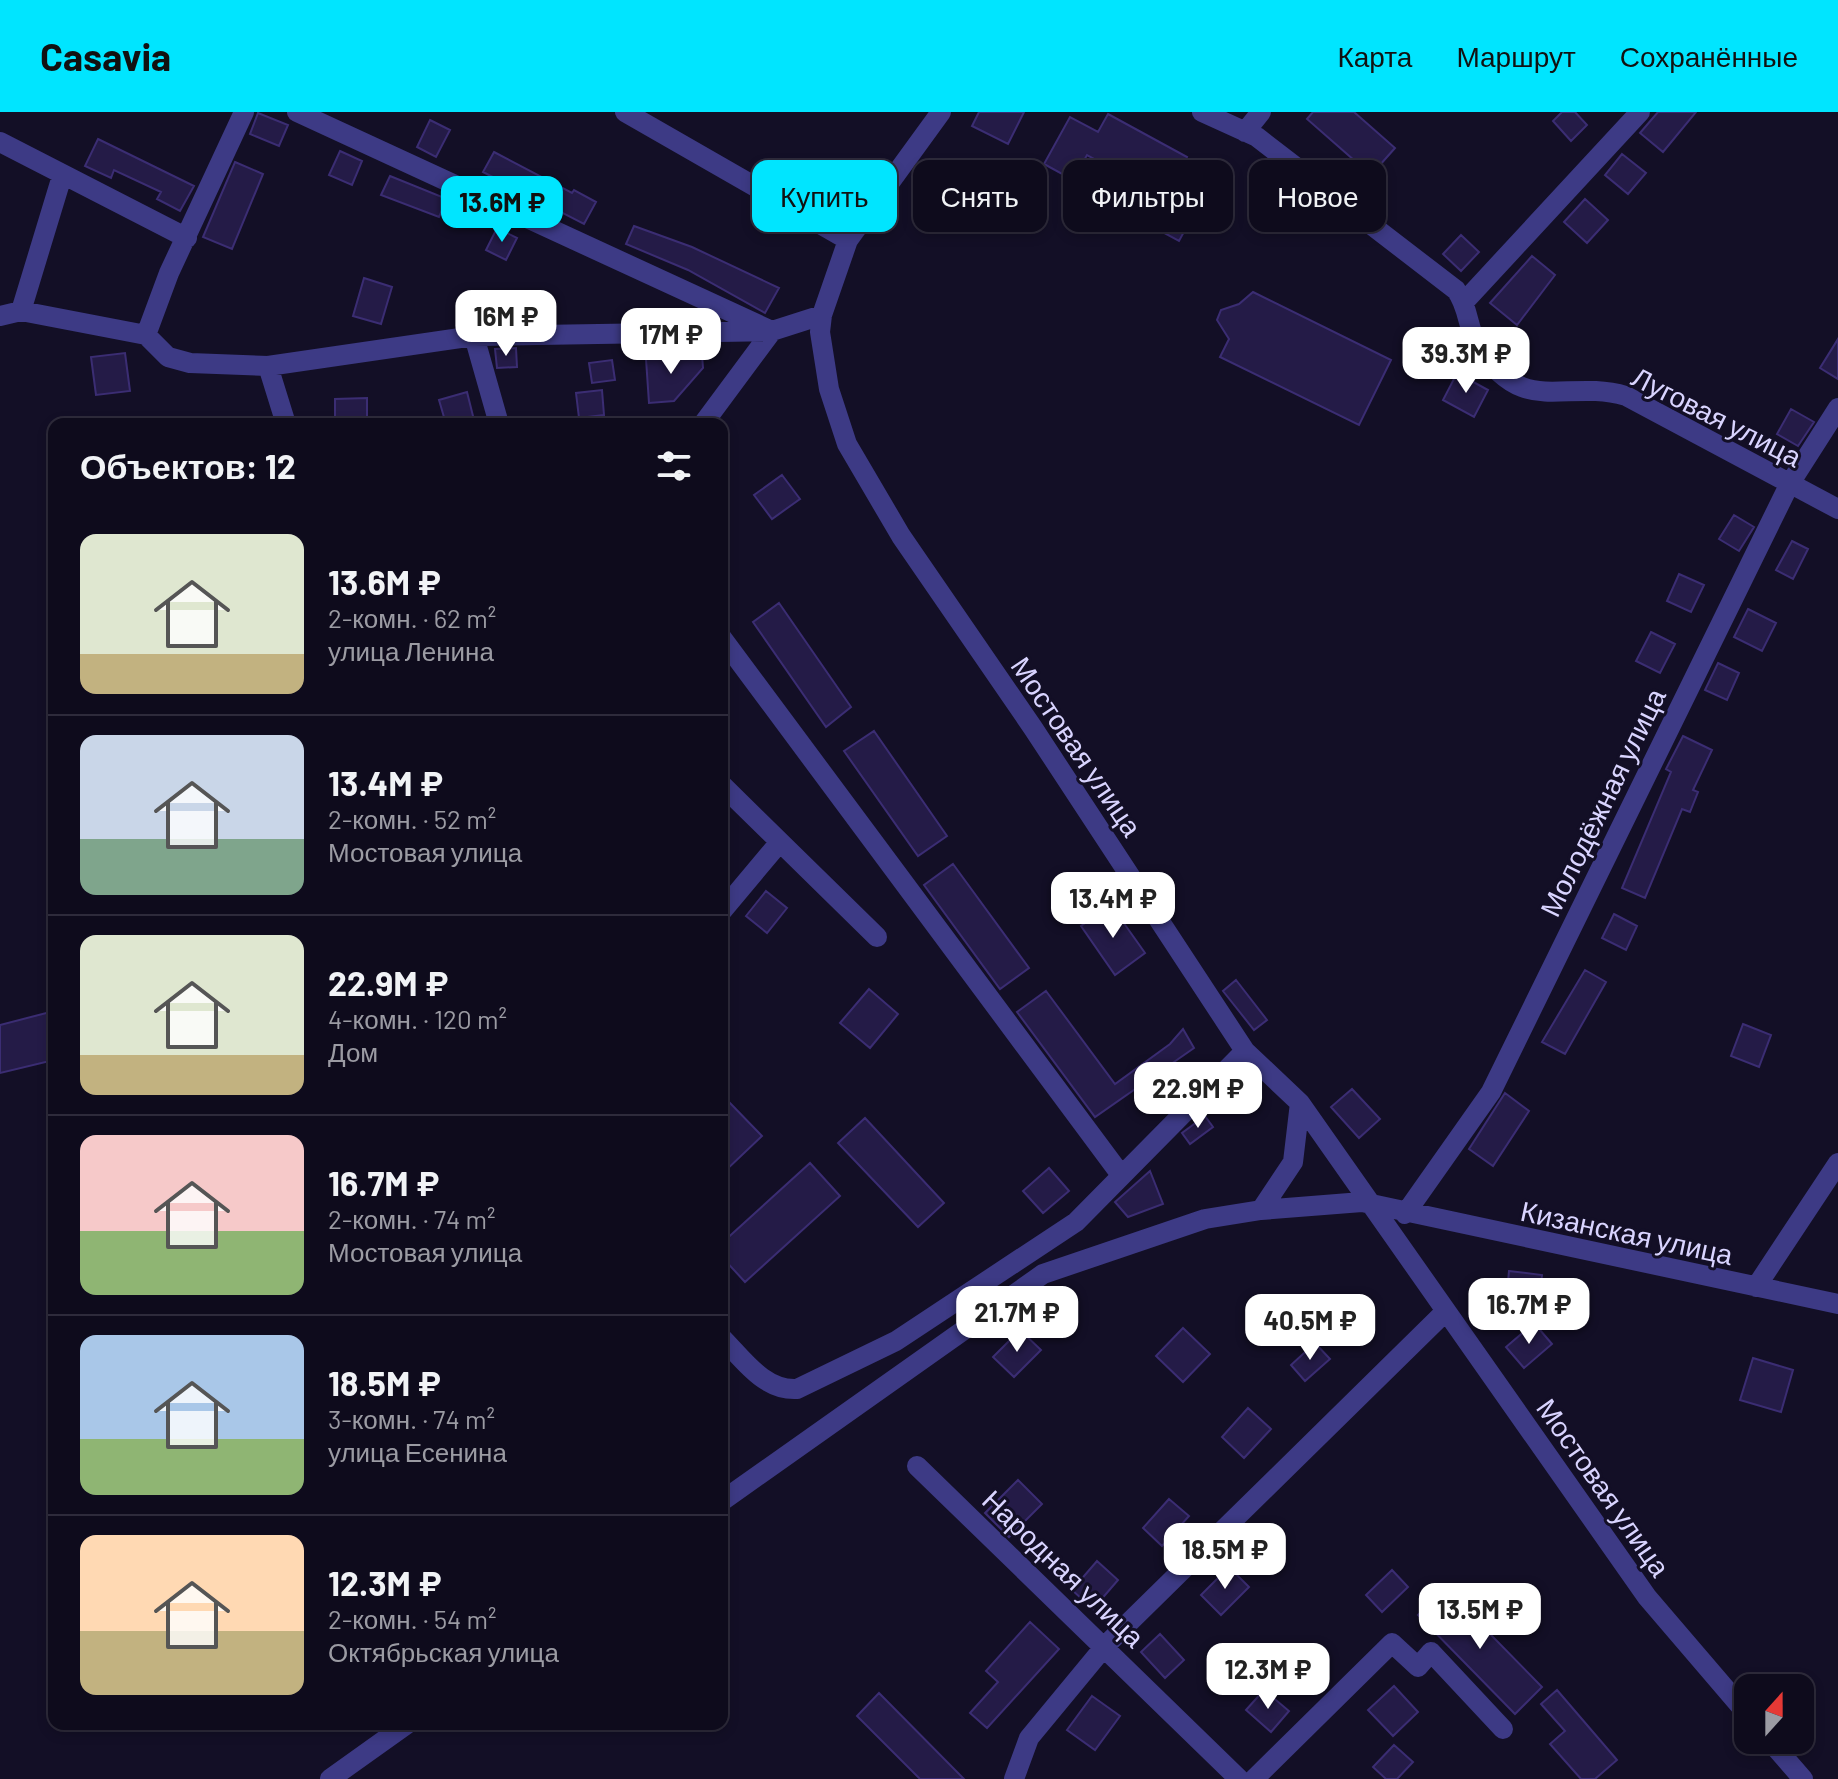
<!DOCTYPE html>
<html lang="ru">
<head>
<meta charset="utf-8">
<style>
	body { margin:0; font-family:Barlow,sans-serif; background:#171425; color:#f1f3f6; height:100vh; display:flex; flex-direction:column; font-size:30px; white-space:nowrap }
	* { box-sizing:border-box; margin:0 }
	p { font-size:26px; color:#9b9ba3 }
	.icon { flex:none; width:44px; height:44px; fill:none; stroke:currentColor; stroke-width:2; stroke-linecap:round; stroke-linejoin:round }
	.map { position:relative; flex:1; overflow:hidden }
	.sheet { position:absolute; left:48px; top:306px; width:680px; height:1312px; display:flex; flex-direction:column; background:#0e0b1c; border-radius:16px; box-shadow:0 4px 12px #0003,0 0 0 2px #2e2b3b }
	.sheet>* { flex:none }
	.guide { position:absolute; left:752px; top:48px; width:760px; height:72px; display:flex; gap:16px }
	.needle { width:52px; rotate:21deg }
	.controls { position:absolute; left:1734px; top:1562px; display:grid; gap:16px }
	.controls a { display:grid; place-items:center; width:80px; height:80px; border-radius:16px; background:#0e0b1c; box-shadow:0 4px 12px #0003,0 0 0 2px #2e2b3b; font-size:40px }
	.price { position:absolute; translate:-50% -68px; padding:0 18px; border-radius:16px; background:#fff; color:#222; font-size:26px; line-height:52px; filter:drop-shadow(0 2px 4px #0008) }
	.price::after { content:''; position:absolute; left:50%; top:48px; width:24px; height:18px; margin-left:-12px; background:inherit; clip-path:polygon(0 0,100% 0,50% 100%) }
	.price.current { background:#00e5ff; color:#111 }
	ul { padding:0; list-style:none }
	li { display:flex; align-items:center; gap:24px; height:200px; padding:0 32px }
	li+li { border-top:2px solid #2e2b3b }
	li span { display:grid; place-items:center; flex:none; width:224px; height:160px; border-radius:16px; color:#555 }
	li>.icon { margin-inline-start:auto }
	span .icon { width:96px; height:96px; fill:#fffc; stroke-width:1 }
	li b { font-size:34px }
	h2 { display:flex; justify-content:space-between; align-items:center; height:96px; padding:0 32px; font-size:34px }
	.chip { padding:0 28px; border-radius:16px; background:#0e0b1c; box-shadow:0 4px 12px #0003,0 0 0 2px #2e2b3b; font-size:28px; line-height:72px }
	.chip.current { background:#00e5ff; color:#111 }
	header { display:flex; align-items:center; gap:48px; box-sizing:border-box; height:112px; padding:0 40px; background:#00e5ff; color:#111 }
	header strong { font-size:38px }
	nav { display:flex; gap:44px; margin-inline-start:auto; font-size:28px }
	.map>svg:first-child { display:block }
</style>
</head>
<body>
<header>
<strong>Casavia</strong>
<nav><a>Карта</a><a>Маршрут</a><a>Сохранённые</a></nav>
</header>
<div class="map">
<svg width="1838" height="1667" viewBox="0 0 1838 1667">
	<rect width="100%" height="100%" fill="#130f26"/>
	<path fill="#241b47" stroke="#3b2d73" stroke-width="2" d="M979,0H1024L1008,32L972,14Z
		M1313,0H1354L1395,36L1371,63L1307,7Z
		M1562,0H1575L1587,13L1571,29L1553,9Z
		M1658,0H1696L1663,40L1640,21Z
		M258,1L288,13L279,34L250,22Z
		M1108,2L1187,45L1176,67L1204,83L1179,129L1144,110L1160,83L1087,43L1073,68L1044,52L1070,5L1098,20Z
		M430,8L450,18L436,45L417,35Z
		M98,27L194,74L180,99L157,87L161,80L114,58L111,66L85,54Z
		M340,39L362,49L352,73L329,63Z
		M494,40L572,81L574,78L596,90L584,112L483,60Z
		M1622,42L1646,61L1628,82L1605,63Z
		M235,50L263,62L232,137L203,125Z
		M818,52L838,65L820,90L801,76Z
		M390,64L447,87L439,105L381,83Z
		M1585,87L1608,108L1587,131L1564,110Z
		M634,114L692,135L779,176L765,201L688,158L626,132Z
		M497,116L517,126L506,148L486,138Z
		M1461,123L1479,140L1461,159L1443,142Z
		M1532,144L1555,163L1517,213L1490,191Z
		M364,166L392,175L381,212L353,204Z
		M1253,180L1391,248L1359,313L1220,245L1229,227L1217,208L1221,198L1239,192Z
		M1838,227V267L1820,256Z
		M516,236L517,255L497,256L495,237Z
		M125,241L130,279L96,283L91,245Z
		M702,243L703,256L674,289L649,291L646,247Z
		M612,248L615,268L592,271L589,251Z
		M1457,261L1488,278L1474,305L1443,288Z
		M602,278L604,303L579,306L576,281Z
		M467,280L475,312H446L439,288Z
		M367,286V312H335V287Z
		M1791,297L1814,310L1798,334L1777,322Z
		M782,363L800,387L772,407L754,383Z
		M1734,403L1754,415L1739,439L1719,427Z
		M1792,429L1808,437L1793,467L1776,458Z
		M1679,462L1704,473L1691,500L1667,489Z
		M779,491L851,595L826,615L753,510Z
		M1748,497L1776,511L1762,539L1734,525Z
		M1651,520L1675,532L1660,561L1636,549Z
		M1718,551L1739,561L1727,588L1705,578Z
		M874,619L947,724L918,744L844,639Z
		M1683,624L1712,638L1693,678L1698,680L1690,700L1682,697L1645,786L1622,776L1671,660L1666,657Z
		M953,752L1029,856L1000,877L924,773Z
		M766,779L787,796L767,821L746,804Z
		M1111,793L1145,841L1115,863L1081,814Z
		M1614,802L1637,814L1626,838L1602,826Z
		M1585,858L1606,870L1565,942L1542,930Z
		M1236,868L1267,908L1254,918L1223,879Z
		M869,877L898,902L870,936L840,911Z
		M1046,879L1115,972L1170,932L1183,917L1194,936L1095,1005L1017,900Z
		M54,899V948L0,961V913Z
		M1743,912L1771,923L1759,955L1731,944Z
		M1352,977L1380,1007L1359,1026L1331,995Z
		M1505,981L1529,999L1493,1054L1469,1037Z
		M729,990L762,1024L722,1062V997Z
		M1205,1004L1213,1015L1190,1032L1182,1021Z
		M865,1006L944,1091L918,1115L838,1031Z
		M810,1051L840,1084L745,1170L722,1145V1131Z
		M1049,1056L1069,1079L1043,1101L1023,1079Z
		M1150,1059L1163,1092L1128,1105L1115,1090Z
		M1509,1159L1542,1163L1539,1193L1506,1190Z
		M1534,1211L1552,1232L1524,1256L1506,1235Z
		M1183,1216L1210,1242L1183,1270L1156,1244Z
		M1020,1218L1041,1238L1014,1265L993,1245Z
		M1315,1231L1330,1247L1305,1269L1291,1253Z
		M1753,1246L1793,1258L1781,1300L1740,1288Z
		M1248,1296L1271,1317L1244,1346L1222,1325Z
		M1018,1368L1042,1392L1009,1425L985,1401Z
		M1169,1387L1189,1404L1162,1434L1143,1416Z
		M1097,1449L1118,1468L1093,1497L1072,1478Z
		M1229,1455L1249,1475L1221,1503L1201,1483Z
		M1392,1458L1408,1475L1382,1500L1366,1483Z
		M1445,1476L1542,1575L1515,1602L1418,1503Z
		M1030,1510L1059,1537L987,1616L970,1601L998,1570L986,1559Z
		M1160,1522L1184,1548L1165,1566L1141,1540Z
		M1394,1574L1418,1600L1393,1624L1368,1598Z
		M1264,1578L1289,1599L1271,1620L1246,1598Z
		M1557,1578L1617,1648L1595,1667H1581L1550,1632L1565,1619L1541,1592Z
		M879,1581L964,1667H920L857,1604Z
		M1092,1584L1120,1604L1095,1638L1067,1618Z
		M1394,1633L1413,1650L1397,1667H1386L1373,1655Z"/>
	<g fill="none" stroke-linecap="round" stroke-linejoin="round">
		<path stroke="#3d3a85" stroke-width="20" d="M244,0L169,161L146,223L168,245L190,251L268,254L474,224L772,219L822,203
			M297,0L772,219L703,312
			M625,0L848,128
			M941,0L848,128L822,203L820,220L829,277L847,332L901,424L1033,616L1245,939L1300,991L1647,1485L1748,1603
			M1202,0L1257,25L1456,178C1469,195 1467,216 1478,234C1524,307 1564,266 1626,284L1838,397
			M1245,20L1261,0
			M0,30L187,126
			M1465,189L1640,0
			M21,199L62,64
			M0,204L21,199L146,223
			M474,224L499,312
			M268,254L286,312
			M722,526L1121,1063
			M722,673L877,825
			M722,799L779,731
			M1261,1098L1293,1050L1300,991
			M1405,1102L1491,980L1789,373L1838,296
			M1756,1175L1838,1051
			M722,1226C743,1247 764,1279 797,1277L896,1229L1076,1110L1245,939
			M917,1354L1239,1667
			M722,1389L1043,1162L1205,1107L1261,1098L1362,1090L1838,1192
			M1769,1628L1803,1667
			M330,1667L407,1612
			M1014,1667L1029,1626L1105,1534L1446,1199
			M1254,1667L1392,1531L1418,1555L1431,1540L1503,1617"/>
	</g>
	<g text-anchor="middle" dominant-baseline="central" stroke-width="6" stroke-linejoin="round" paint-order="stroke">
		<g font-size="28" fill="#d9d4ff" stroke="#130f26">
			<text transform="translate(1717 304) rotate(27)">Луговая улица</text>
			<text transform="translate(1077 634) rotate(56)">Мостовая улица</text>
			<text transform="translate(1602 690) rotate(-64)">Молодёжная улица</text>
			<text transform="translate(1627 1120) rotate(12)">Кизанская улица</text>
			<text transform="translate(1604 1375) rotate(55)">Мостовая улица</text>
			<text transform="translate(1064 1456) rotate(44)">Народная улица</text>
		</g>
	</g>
</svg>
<div class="controls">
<a><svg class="needle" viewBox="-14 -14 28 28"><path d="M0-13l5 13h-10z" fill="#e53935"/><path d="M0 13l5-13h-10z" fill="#9b9ba3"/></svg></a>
</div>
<b class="price current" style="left:502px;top:132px">13.6M ₽</b>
<b class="price" style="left:506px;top:246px">16M ₽</b>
<b class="price" style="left:671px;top:264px">17M ₽</b>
<b class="price" style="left:1466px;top:283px">39.3M ₽</b>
<b class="price" style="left:1113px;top:828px">13.4M ₽</b>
<b class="price" style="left:1198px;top:1018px">22.9M ₽</b>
<b class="price" style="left:1529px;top:1234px">16.7M ₽</b>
<b class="price" style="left:1017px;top:1242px">21.7M ₽</b>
<b class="price" style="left:1310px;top:1250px">40.5M ₽</b>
<b class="price" style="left:1225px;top:1479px">18.5M ₽</b>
<b class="price" style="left:1480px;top:1539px">13.5M ₽</b>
<b class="price" style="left:1268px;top:1599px">12.3M ₽</b>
<div class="guide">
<a class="chip current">Купить</a>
<a class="chip">Снять</a>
<a class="chip">Фильтры</a>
<a class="chip">Новое</a>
</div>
<section class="sheet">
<h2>Объектов: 12<svg class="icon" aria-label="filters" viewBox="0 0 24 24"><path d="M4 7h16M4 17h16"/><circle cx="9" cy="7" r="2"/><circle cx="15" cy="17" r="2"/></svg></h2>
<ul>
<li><span style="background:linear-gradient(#dfe7d0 75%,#c2b280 0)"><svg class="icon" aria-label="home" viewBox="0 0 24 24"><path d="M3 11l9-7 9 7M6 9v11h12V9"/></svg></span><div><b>13.6M ₽</b><p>2-комн. · 62 m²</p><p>улица Ленина</p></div></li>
<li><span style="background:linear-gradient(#c9d6e8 65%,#7fa58c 0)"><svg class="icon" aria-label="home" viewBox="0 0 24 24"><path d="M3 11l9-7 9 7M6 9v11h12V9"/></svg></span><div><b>13.4M ₽</b><p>2-комн. · 52 m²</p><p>Мостовая улица</p></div></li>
<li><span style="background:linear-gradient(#dfe7d0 75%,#c2b280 0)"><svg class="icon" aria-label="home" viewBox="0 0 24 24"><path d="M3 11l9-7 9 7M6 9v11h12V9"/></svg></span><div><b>22.9M ₽</b><p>4-комн. · 120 m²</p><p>Дом</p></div></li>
<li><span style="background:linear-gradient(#f6c9c9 60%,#8fb573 0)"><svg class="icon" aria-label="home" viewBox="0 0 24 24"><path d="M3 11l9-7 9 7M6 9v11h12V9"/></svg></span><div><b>16.7M ₽</b><p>2-комн. · 74 m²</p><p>Мостовая улица</p></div></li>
<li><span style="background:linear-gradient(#a9c7e8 65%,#8fb573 0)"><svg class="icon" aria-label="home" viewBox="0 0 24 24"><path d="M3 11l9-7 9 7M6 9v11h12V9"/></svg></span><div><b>18.5M ₽</b><p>3-комн. · 74 m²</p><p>улица Есенина</p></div></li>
<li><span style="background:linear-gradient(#ffd9b3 60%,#c2b280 0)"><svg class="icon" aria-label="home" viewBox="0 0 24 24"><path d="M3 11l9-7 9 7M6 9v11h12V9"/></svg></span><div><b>12.3M ₽</b><p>2-комн. · 54 m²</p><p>Октябрьская улица</p></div></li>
</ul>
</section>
</div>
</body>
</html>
